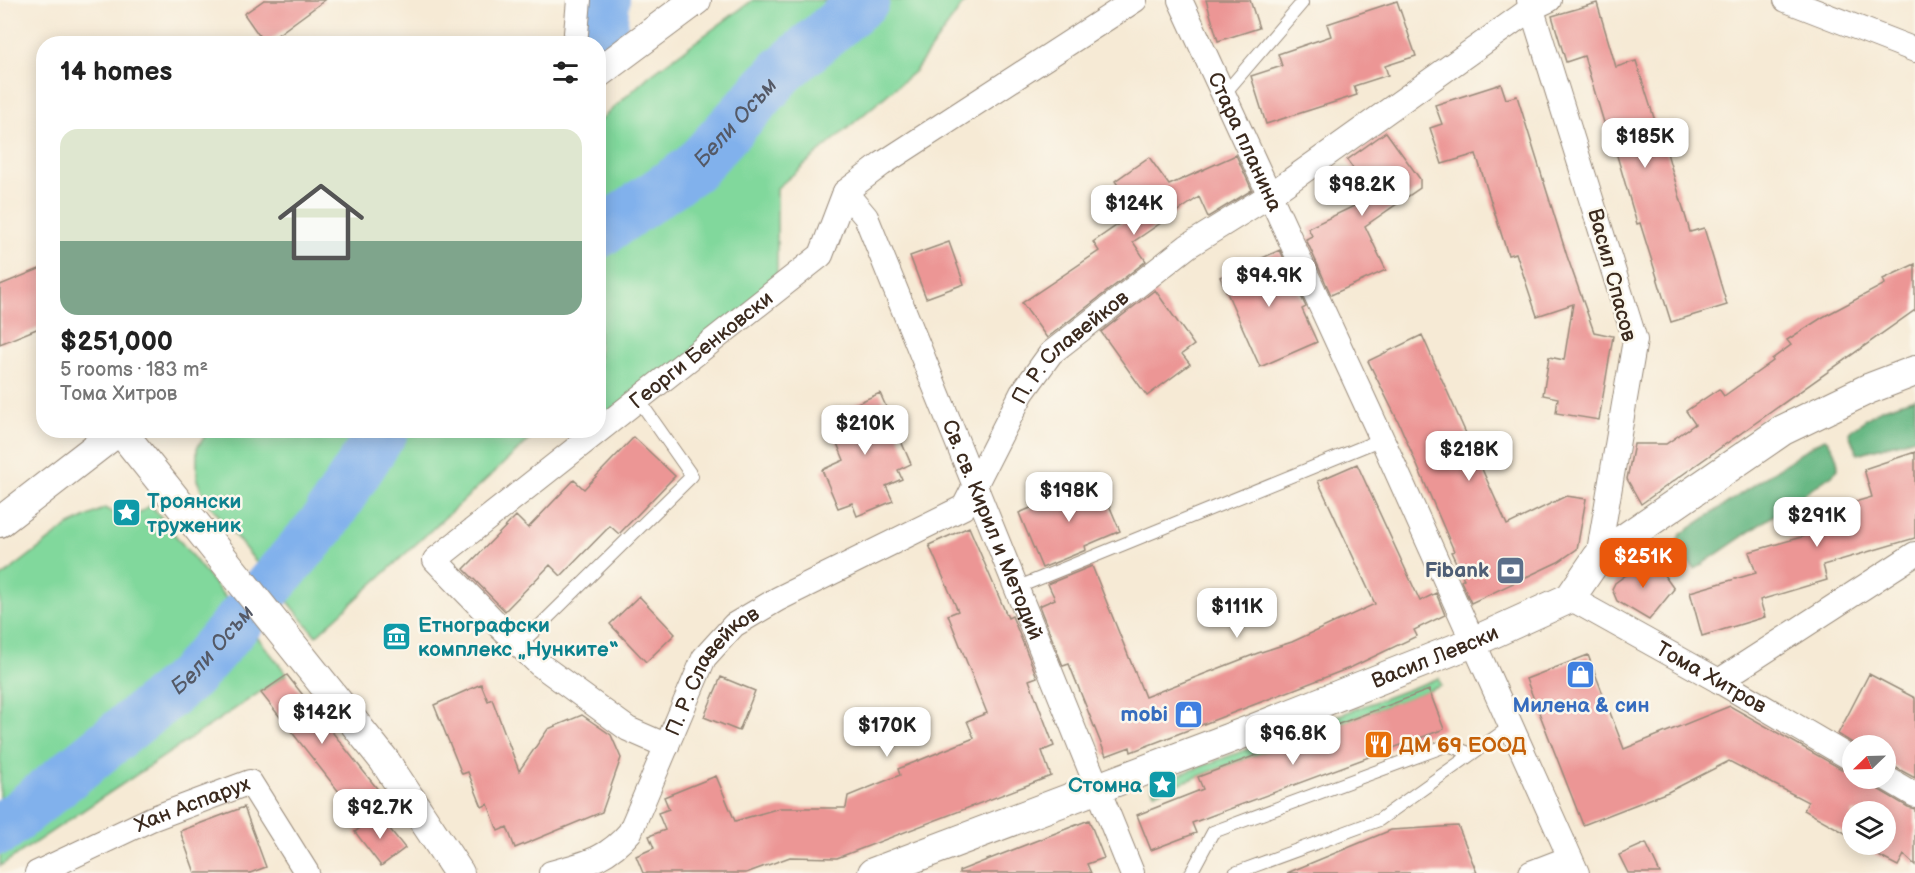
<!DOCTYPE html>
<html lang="en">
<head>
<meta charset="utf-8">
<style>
	body { margin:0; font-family:"Balsamiq Sans",sans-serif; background:#f6f6f6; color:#222; height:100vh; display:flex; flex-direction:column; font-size:22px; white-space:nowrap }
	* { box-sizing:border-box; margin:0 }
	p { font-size:20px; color:#767676 }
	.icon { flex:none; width:33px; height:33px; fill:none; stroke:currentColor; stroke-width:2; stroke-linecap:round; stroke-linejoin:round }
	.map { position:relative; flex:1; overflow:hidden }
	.sheet { position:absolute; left:36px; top:36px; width:570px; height:402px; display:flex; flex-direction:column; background:#fff; border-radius:24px; box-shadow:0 3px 15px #0003 }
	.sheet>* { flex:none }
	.needle { width:39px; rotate:247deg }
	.tools { position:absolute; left:1842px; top:735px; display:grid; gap:12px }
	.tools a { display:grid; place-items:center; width:54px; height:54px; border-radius:50%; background:#fff; box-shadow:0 3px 15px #0003; font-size:30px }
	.price { position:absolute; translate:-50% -51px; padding:0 14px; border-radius:12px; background:#fff; color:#222; font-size:20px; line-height:39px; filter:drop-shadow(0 2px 3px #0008) }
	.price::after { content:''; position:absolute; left:50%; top:36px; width:18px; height:14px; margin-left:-9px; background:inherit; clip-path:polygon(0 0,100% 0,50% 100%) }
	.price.active { background:#ea580c; color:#fff }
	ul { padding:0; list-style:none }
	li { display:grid; align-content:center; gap:12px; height:318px; padding:0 24px }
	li+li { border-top:2px solid #e0e0e0 }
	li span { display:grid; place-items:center; height:186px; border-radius:18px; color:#555 }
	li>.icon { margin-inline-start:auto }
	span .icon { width:108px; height:108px; fill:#fffc; stroke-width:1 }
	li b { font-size:26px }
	h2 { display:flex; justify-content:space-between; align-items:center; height:72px; padding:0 24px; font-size:26px }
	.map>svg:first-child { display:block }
</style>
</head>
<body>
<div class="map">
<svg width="1915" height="873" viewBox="0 0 1915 873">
	<rect width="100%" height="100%" fill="#fbf7ec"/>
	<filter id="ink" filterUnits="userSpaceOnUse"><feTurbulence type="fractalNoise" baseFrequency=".0167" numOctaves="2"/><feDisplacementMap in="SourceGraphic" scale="12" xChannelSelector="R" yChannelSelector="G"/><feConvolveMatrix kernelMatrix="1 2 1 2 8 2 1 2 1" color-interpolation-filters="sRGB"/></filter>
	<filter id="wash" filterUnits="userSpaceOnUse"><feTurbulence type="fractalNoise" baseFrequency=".008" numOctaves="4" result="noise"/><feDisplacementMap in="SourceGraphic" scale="24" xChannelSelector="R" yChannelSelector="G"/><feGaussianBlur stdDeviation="1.35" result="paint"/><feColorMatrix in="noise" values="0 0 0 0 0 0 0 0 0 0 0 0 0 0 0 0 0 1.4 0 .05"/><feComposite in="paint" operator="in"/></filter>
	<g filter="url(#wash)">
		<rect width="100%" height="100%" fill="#f6ead5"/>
		<path fill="#81d89c" stroke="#5e815d" stroke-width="1.5" d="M753,0H966L915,71L777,188V289L599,428L598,122L650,75Z
			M209,430H539V431L316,636L206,500L197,480V448Z
			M151,505L287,674L0,866V578L68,526L105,508L114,513L122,525Z
			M1439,678L1441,686L1154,793L1151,785Z"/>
		<path fill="#68b884" stroke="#527151" stroke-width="1.5" d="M588,0H615C613,12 614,29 602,36L591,34C585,24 588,12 588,0Z
			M1915,398V438L1857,454L1849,433L1852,429L1881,409Z
			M1825,439C1833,445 1838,459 1838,469L1832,475L1695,569L1676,549V543L1680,535L1816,443Z"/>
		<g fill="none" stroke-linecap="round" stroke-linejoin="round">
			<g stroke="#81b1ec" stroke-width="50">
				<path d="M602,30L605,0"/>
				<path id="s1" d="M598,234L694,168L782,71L865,0"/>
				<path id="s2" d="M0,830L190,677L323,524L384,430"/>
			</g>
		</g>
		<g id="blocks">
			<path fill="#ec9695" d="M264,0H325L265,44L244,14Z
				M1206,0H1250L1259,28L1218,41Z
				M1397,1L1416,56L1385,66L1388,75L1354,86L1357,95L1266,124L1251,76L1282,66L1278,54L1331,36L1327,24Z
				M1597,3L1616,67L1636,61L1661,140L1663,139L1690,232L1704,228L1727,305L1671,322L1640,223L1637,224L1611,135L1608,136L1584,56L1566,62L1552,16Z
				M1501,84L1506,99L1517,96L1567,256L1594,332L1613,336L1599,420L1556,413L1558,398L1543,395L1549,357L1564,360L1573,304L1537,316L1516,253L1508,255L1476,154L1442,164L1430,128L1442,124L1435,105Z
				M1386,132L1420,179V188L1365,226L1386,270L1331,295L1306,239L1312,236L1308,228L1373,197L1347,160Z
				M1236,155L1252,190L1208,217L1199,197L1133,242L1146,261L1047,338L1022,303L1099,251L1093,242L1136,212L1115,181L1149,157L1169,185Z
				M949,242L964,284L926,298L910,256Z
				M1280,250L1306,307L1302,309L1317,342L1260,367L1220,277Z
				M1915,264V310L1641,504L1627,479L1634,444H1666L1695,424L1686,411L1719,389L1724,396L1773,361L1772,359L1791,345L1787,340L1823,317L1885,284L1883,279Z
				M44,267V326L0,344V285Z
				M1155,290L1194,345L1182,354L1190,364L1147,396L1101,332Z
				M1422,335L1507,525L1566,496L1586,499L1577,549L1558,562L1471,603L1461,581L1464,579L1451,552L1454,551L1398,421L1368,361Z
				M880,393L911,464L898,470L902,479L886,486L893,501L857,516L852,503L838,508L822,470L844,460L826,417Z
				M634,437L675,476L619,534L610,526L561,576L550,565L505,611L464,569L516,516L528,528L574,480L584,489Z
				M1915,452V538L1823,565L1827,580L1760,600L1765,617L1702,636L1690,592L1756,573L1749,552L1805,536L1800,518L1872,497L1864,469Z
				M1357,464L1420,601L1436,593L1445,615L1414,630L1417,636L1352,667L1131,752L1130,747L1106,756L1069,664L1063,666L1039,606L1055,599L1048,584L1092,566L1145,697L1258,653L1292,642L1375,604L1318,481Z
				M1098,479L1120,531L1085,546L1086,550L1042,568L1019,513Z
				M969,527L1008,618L1012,616L1037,677L1029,680L1054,746L1042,751L1051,776L837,858L790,857L746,873H643L636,856L654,848L649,836L665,830L658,813L669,809L664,797L716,776L735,821L780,808H846L848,796L900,775L898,769L974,738L967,721L987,713L948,615L958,611L929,545Z
				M1651,557L1674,589L1649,620L1617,601L1612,589L1615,583Z
				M639,596L675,634L646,662L610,624Z
				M1588,655L1624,749L1730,706L1845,771L1852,773V778H1872L1874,786L1879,790L1908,807L1915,809V865L1904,855L1898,866L1861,847L1862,844H1886V812H1852V837L1804,810L1808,802L1729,761L1668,792L1583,825L1526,679Z
				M1869,674L1915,698V778L1893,766L1886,764V746H1857L1838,734Z
				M287,675L383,796L358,816L261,693Z
				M721,677L755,691L739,731L704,717Z
				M481,684L488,701L492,699L519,771L548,729L582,715L611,735L621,758L602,812L515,848L507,827L498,831L488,804L482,807L468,772L462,774L434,705Z
				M1429,690L1444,729L1192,823L1196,833L1151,850L1137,815L1203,789L1198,777Z
				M244,807L266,867L250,873H195L180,831Z
				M378,814L405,848L381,866L355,832Z
				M1089,820L1104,858L1087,864L1091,873H959V871Z
				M1458,826L1477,873H1287L1391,830Z
				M1646,843L1660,873H1628L1619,855Z"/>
		</g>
	</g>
	<g filter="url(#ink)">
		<use href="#blocks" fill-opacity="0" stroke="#988a7a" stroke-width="1.5"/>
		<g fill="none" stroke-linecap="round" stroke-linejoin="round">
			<defs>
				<path id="service" d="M1224,94L1302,3L1301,0
					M1016,588L1382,439
					M520,645L692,476L638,399
					M1191,873L1213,832L1448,745L1472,754
					M1235,873L1379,820L1511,726"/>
				<g id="minor">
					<path id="s3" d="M1180,0L1382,439L1577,873"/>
					<path d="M1529,0L1635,340L1598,557"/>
					<path d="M1786,0L1915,50"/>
					<path d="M575,44L579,0"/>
					<path id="s4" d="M845,192L866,217L1132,873"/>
					<path id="s5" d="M1570,598L1719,681L1852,759"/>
					<path d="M1719,681L1915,554"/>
					<path id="s6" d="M667,746L628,729L539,664L498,625L435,560L821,255L845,192L882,164L1135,0"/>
					<path d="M1886,778L1915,795"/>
					<path id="s7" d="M37,873L151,819L250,782L307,873"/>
					<path id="s8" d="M551,873C586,863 606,860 630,832L704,658L734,625L778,599L964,507L1022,393L1051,353L1188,246L1270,195L1532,8L1549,0"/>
					<path d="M1531,873L1570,858"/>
				</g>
				<g id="tertiary">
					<path d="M598,73L696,0"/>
					<path d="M120,430L384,760L459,873"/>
					<path d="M0,522L119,430"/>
					<path id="s9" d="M873,873L1254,729L1473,642L1570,598L1598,557L1783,430L1868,389L1915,371"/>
				</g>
			</defs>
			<use href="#service" stroke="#988a7a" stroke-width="14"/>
			<use href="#minor" stroke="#988a7a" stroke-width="26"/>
			<use href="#tertiary" stroke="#988a7a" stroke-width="32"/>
			<use href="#service" stroke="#fff" stroke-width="12"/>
			<use href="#minor" stroke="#fff" stroke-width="24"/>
			<use href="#tertiary" stroke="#fff" stroke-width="30"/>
		</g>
	</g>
	<defs>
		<symbol id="sight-square" viewBox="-11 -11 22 22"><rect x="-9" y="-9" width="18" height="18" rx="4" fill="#0f9aa8" stroke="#fbf7ec"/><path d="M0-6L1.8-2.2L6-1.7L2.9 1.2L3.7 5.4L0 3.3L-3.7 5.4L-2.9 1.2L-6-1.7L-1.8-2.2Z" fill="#fff"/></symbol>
		<symbol id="bank-square" viewBox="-11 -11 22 22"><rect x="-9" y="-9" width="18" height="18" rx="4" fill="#5c6f8a" stroke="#fbf7ec"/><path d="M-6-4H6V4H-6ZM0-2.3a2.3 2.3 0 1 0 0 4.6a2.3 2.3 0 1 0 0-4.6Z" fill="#fff"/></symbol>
		<symbol id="museum-square" viewBox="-11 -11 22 22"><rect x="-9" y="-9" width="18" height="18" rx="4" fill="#0f9aa8" stroke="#fbf7ec"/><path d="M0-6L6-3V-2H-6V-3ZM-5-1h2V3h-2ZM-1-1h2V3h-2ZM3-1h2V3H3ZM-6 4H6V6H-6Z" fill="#fff"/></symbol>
		<symbol id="shop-square" viewBox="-11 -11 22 22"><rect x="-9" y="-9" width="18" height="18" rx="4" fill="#3f7fe0" stroke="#fbf7ec"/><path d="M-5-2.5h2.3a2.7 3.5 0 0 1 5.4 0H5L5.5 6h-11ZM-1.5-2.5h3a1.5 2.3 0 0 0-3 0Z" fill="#fff"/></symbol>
		<symbol id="restaurant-square" viewBox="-11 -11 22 22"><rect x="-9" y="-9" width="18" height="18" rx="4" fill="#e8710a" stroke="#fbf7ec"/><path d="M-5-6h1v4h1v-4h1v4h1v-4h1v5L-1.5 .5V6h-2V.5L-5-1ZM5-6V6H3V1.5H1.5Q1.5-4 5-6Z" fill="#fff"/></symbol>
	</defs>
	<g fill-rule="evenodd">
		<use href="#sight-square" x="110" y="496" width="33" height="33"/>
		<use href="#bank-square" x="1494" y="554" width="33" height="33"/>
		<use href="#museum-square" x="380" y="620" width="33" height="33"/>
		<use href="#shop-square" x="1564" y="658" width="33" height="33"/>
		<use href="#shop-square" x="1172" y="698" width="33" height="33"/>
		<use href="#restaurant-square" x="1362" y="728" width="33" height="33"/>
		<use href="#sight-square" x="1146" y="768" width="33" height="33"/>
	</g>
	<g text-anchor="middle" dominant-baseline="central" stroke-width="5" stroke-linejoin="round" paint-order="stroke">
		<g font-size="21" fill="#3b2a1e" stroke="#fbf7ec">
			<text stroke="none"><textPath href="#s3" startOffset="156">Стара планина</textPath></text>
			<text transform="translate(1612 275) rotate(75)">Васил Спасов</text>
			<text stroke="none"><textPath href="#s6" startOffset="639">Георги Бенковски</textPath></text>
			<text stroke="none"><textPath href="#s8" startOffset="778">П. Р. Славейков</textPath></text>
			<text stroke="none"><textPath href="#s4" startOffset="370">Св. св. Кирил и Методий</textPath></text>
			<text stroke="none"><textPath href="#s9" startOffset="602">Васил Левски</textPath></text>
			<text stroke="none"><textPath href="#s8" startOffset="274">П. Р. Славейков</textPath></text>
			<text stroke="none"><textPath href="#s5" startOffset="162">Тома Хитров</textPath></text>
			<text stroke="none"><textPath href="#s7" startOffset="170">Хан Аспарух</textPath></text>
		</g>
		<g font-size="21" font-weight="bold" fill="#0d838f" stroke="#fbf7ec" text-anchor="start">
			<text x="147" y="501">Троянски<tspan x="147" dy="24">труженик</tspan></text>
			<text x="418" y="625">Етнографски<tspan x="418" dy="24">комплекс „Нунките“</tspan></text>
			<text x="1142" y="785" text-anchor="end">Стомна</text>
		</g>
		<g font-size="21" font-weight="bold" fill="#4e5e75" stroke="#fbf7ec" text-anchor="end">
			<text x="1489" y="570">Fibank</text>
		</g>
		<g font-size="21" font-weight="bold" fill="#366cbe" stroke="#fbf7ec">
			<text x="1581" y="705">Милена &amp; син</text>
			<text x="1168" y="714" text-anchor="end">mobi</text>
		</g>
		<g font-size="21" font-weight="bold" fill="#c56008" stroke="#fbf7ec" text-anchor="start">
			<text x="1399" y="745">ДМ 69 ЕООД</text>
		</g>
		<g font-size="22" font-style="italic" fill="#545966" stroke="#fbf7ec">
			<text stroke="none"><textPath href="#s1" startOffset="178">Бели Осъм</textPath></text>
			<text stroke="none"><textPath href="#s2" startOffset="279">Бели Осъм</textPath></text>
		</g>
	</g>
</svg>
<div class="tools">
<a><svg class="needle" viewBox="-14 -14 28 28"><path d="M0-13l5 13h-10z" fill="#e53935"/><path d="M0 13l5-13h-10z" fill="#767676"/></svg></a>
<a><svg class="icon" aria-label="layers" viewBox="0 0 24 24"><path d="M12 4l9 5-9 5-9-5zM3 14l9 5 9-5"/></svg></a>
</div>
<b class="price" style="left:1645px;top:169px">$185K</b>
<b class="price" style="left:1362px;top:217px">$98.2K</b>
<b class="price" style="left:1134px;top:236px">$124K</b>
<b class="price" style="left:1269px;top:308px">$94.9K</b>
<b class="price" style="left:865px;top:456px">$210K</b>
<b class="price" style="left:1469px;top:482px">$218K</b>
<b class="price" style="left:1069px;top:523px">$198K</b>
<b class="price" style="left:1817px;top:548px">$291K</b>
<b class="price active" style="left:1643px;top:589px">$251K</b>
<b class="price" style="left:1237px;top:639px">$111K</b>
<b class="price" style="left:322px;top:745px">$142K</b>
<b class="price" style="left:887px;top:758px">$170K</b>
<b class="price" style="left:1293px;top:766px">$96.8K</b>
<b class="price" style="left:380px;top:840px">$92.7K</b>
<section class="sheet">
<h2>14 homes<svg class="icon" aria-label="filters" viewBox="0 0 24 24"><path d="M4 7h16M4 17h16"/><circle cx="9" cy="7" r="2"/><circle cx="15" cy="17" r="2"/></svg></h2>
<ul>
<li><span style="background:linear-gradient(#dfe7d0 60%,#7fa58c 0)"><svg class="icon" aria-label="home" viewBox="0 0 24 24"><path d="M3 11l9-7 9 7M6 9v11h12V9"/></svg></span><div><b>$251,000</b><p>5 rooms · 183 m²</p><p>Тома Хитров</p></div></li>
</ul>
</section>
</div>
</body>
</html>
